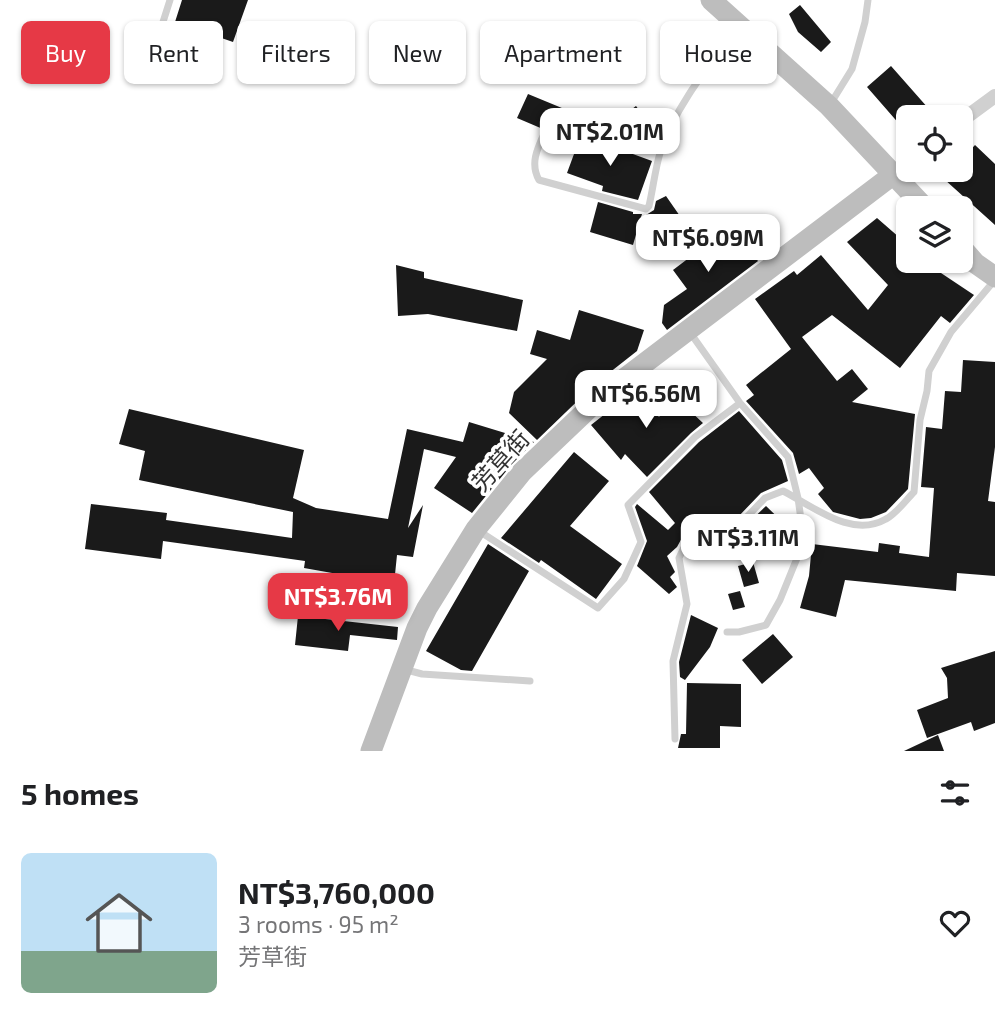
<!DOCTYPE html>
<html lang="en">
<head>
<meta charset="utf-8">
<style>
	body { margin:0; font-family:"Exo 2","Noto Sans TC",sans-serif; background:#f2f2f2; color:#202124; height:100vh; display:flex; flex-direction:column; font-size:26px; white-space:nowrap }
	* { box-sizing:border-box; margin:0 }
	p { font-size:23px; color:#757577 }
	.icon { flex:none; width:38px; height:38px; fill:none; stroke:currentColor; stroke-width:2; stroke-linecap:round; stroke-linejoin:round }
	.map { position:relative; height:751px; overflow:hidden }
	.panel { display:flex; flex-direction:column; background:#fff; flex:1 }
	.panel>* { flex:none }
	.hud { position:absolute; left:21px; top:21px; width:954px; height:63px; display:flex; gap:14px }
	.tools { position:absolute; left:896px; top:105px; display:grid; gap:14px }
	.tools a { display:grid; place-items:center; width:77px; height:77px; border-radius:10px; background:#fff; box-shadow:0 2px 5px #0004; font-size:35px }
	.price { position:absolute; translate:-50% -60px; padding:0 16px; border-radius:14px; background:#fff; color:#222; font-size:23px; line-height:46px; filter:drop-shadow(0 2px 4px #0008) }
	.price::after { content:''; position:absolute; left:50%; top:42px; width:21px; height:16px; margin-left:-10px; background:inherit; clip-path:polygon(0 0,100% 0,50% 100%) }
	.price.current { background:#e63946; color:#fff }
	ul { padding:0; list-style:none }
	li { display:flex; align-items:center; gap:21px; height:175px; padding:0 21px }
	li+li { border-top:2px solid #e0e0e0 }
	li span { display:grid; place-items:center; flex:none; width:196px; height:140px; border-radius:10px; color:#555 }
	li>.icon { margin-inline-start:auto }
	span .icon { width:84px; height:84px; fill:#fffc; stroke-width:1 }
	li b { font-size:30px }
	h2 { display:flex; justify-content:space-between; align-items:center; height:84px; padding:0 21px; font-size:30px }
	.pill { padding:0 24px; border-radius:10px; background:#fff; box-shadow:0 2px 5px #0004; font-size:24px; line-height:63px }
	.pill.current { background:#e63946; color:#fff }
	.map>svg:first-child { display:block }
</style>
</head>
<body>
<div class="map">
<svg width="995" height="751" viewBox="0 0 995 751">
	<rect width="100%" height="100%" fill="#fff"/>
	<path fill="#1a1a1a" d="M182,0H248L233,42L175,22Z
		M800,5L831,42L821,52L798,32L789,14Z
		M891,66L936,117H908V134L867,87Z
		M528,94L574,113L564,138L517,118Z
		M636,106L655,131L647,144L624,115Z
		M581,135L652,161L638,200L602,191L603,186L567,173Z
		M975,145L995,164V225L944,179L952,170H961V160Z
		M666,196L682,219L653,238L646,215L654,210L656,201Z
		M598,202L633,212V214H642L633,245L590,232Z
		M877,218L908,245V261H923L974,295L950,323L941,316L900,368L832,315L802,337L837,381L852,369L868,389L852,402L915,414L908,489L886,512L871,518L860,519L833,512L818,494L824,488L809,468L799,474L793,453L746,401L754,395L746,385L791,349L755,299L794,271L797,275L821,255L868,310L888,285L847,242Z
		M731,226L758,261L667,330L662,323L664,305L687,289L673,270Z
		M396,265L424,272V278L523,300L517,331L428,314L398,316Z
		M579,310L644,330L637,351L595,384L537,440L509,413L514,392L547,359L530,354L537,330L570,340Z
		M963,360L995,362V447L988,501L995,502V576L957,573L956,591L845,580L836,617L800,608L809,576L812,544L878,552L879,543L900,546L899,553L929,557L934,488L921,487L926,427L942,429L945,391L961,392Z
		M638,388L659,417L674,396L703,423L691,433L647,477L625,454L621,460L591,425Z
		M129,409L304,450L293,498L316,508L388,519L407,429L463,442L469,422L534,442L512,464L472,513L434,488L456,457L424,449L408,528L423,505L413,557L397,555L394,584L304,568L305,561L163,541L161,559L85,549L91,504L167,513L166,520L292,538L293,512L139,480L145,451L119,444Z
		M739,411L782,460L788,481L761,493L737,518L695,528L683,536L677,547L667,556L675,572L670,577L677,587L669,594L637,566L647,541L635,507L637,504L668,530L675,523L649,492L699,442Z
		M574,452L609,481L570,526L622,564L596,599L541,560L539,563L501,538Z
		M766,506L794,533L768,558L741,530Z
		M488,544L529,571L472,671L461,670L426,651Z
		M753,562L759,583L744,587L738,566Z
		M740,591L745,607L733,610L728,594Z
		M691,615L718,628L710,647L685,680L680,677L679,662Z
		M298,616L398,627L397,640L350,635L348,651L295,645Z
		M773,634L793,657L762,684L742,660Z
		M995,651V723L974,731L971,722L927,738L917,710L948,698L947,678L941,668Z
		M687,683L741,684V727L720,726V748H678L681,734H686Z
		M938,735L944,751H904Z"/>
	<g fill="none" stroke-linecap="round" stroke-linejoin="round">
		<path stroke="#d0d0d0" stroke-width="7" d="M163,22L170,0
			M831,103L852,69L865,22L868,0
			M544,134C537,149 530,164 539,180L646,209L649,206C653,189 655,170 660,153C675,106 709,66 738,28
			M689,331L740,403L788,457L798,498L804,541L780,600L766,625L739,632H727
			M479,531L598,608L624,579L641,542L628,505L695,437L740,403
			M403,669L422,674L530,681
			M675,739L673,661L687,604L679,558L687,541L697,534L740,524L765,498L783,491C813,506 851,539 886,519C896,514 906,500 914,492L920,420L927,391L929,371L951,332L994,281"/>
		<path stroke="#d0d0d0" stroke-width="14" d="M961,121L995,96
			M894,174L908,163"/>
		<path stroke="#bdbdbd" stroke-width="21" d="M711,0L829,106L925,208
			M961,247L975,263L995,277
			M371,751L417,628L427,608L476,529L522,472L604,394L894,174"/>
	</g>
	<g text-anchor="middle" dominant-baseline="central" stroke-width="7" stroke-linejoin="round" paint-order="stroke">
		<g font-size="24" fill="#333" stroke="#fff">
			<text transform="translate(500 460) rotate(-48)">芳草街</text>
		</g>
	</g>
</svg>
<div class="tools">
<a><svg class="icon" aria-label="locate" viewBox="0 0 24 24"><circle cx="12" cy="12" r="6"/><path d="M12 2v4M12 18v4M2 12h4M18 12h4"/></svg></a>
<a><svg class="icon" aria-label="layers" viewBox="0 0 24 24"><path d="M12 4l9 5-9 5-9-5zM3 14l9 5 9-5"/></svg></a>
</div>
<b class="price" style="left:610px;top:168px">NT$2.01M</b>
<b class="price" style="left:708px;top:274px">NT$6.09M</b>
<b class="price" style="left:646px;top:430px">NT$6.56M</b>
<b class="price" style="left:748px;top:574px">NT$3.11M</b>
<b class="price current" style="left:338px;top:633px">NT$3.76M</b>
<div class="hud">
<a class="pill current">Buy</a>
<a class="pill">Rent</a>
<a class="pill">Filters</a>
<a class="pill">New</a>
<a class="pill">Apartment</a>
<a class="pill">House</a>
</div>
</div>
<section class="panel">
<h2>5 homes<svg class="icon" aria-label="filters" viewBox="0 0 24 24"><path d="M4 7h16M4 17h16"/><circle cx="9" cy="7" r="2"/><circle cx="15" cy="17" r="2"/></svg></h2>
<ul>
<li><span style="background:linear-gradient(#bfe0f5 70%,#7fa58c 0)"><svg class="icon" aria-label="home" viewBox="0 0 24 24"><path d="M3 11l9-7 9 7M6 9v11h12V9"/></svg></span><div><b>NT$3,760,000</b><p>3 rooms · 95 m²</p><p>芳草街</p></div><svg class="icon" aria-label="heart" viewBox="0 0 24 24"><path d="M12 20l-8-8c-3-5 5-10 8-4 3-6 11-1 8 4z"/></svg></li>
</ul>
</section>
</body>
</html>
